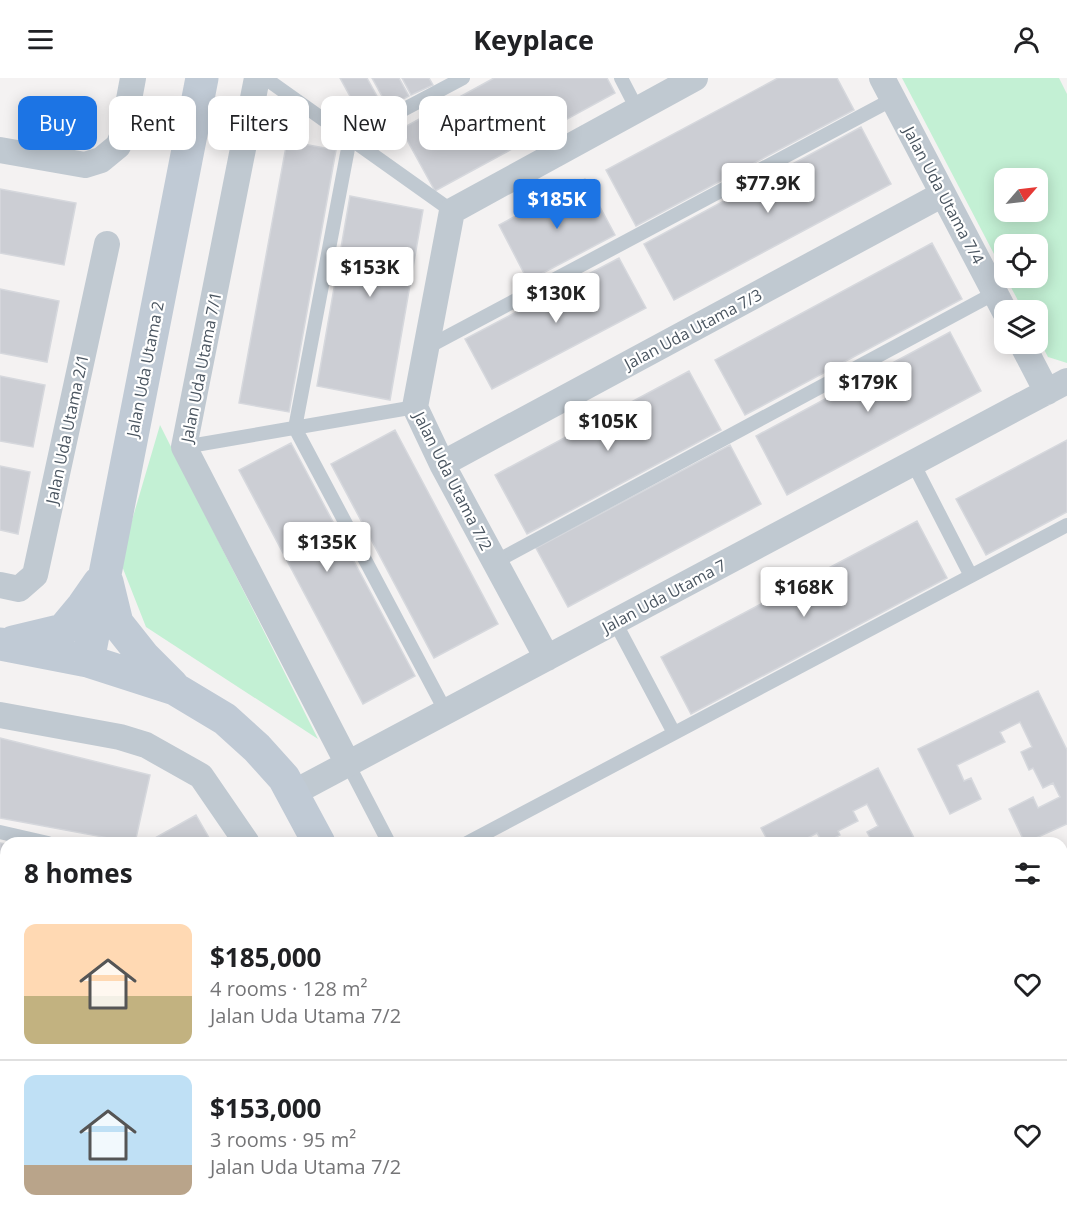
<!DOCTYPE html>
<html lang="en">
<head>
<meta charset="utf-8">
<style>
	body { margin:0; font-family:"Open Sans",sans-serif; background:#f6f6f6; color:#202124; height:100vh; display:flex; flex-direction:column; font-size:22px; white-space:nowrap }
	* { box-sizing:border-box; margin:0 }
	p { font-size:20px; color:#757577 }
	.icon { flex:none; width:33px; height:33px; fill:none; stroke:currentColor; stroke-width:2; stroke-linecap:round; stroke-linejoin:round }
	.map { position:relative; flex:1; overflow:hidden }
	.details { position:absolute; left:0px; top:759px; width:1068px; height:384px; display:flex; flex-direction:column; background:#fff; border-radius:18px 18px 0 0; box-shadow:0 3px 15px #0003 }
	.details>* { flex:none }
	.banner { position:absolute; left:18px; top:18px; width:600px; height:54px; display:flex; gap:12px }
	.needle { width:39px; rotate:62deg }
	.tools { position:absolute; left:994px; top:90px; display:grid; gap:12px }
	.tools a { display:grid; place-items:center; width:54px; height:54px; border-radius:12px; background:#fff; box-shadow:0 3px 15px #0003; font-size:30px }
	.price { position:absolute; translate:-50% -51px; padding:0 14px; border-radius:6px; background:#fff; color:#222; font-size:20px; line-height:39px; filter:drop-shadow(0 2px 3px #0008) }
	.price::after { content:''; position:absolute; left:50%; top:36px; width:18px; height:14px; margin-left:-9px; background:inherit; clip-path:polygon(0 0,100% 0,50% 100%) }
	.price.current { background:#1c74e4; color:#fff }
	ul { padding:0; list-style:none }
	li { display:flex; align-items:center; gap:18px; height:150px; padding:0 24px }
	li+li { border-top:2px solid #e0e0e0 }
	li span { display:grid; place-items:center; flex:none; width:168px; height:120px; border-radius:12px; color:#555 }
	li>.icon { margin-inline-start:auto }
	span .icon { width:72px; height:72px; fill:#fffc; stroke-width:1 }
	li b { font-size:26px }
	h2 { display:flex; justify-content:space-between; align-items:center; height:72px; padding:0 24px; font-size:26px }
	.tag { padding:0 21px; border-radius:12px; background:#fff; box-shadow:0 3px 15px #0003; font-size:21px; line-height:54px }
	.tag.current { background:#1c74e4; color:#fff }
	header { display:flex; justify-content:space-between; align-items:center; height:78px; padding:0 24px; background:#fff; font-size:27px; font-weight:700 }
	.map>svg:first-child { display:block }
</style>
</head>
<body>
<header><svg class="icon" aria-label="menu" viewBox="0 0 24 24"><path d="M4 6h16M4 12h16M4 18h16"/></svg>Keyplace<svg class="icon" aria-label="person" viewBox="0 0 24 24"><circle cx="12" cy="8" r="4"/><path d="M4 21q1-7 8-7t8 7"/></svg></header>
<div class="map">
<svg width="1067" height="1143" viewBox="0 0 1067 1143">
	<rect width="100%" height="100%" fill="#f4f2f2"/>
	<path fill="#e5e3e4" d="M6,1124V1137H145L148,1143H0V1127Z"/>
	<path fill="#c3f0d4" fill-rule="evenodd" d="M902,0H1059L1067,16V285L1048,279L1038,260V232H1023L1006,200H1038V166H1005V197ZM1005,100H1038V134H1005Z
		M160,347L318,661L146,549L120,483Z"/>
	<path fill="#ccced4" stroke="#d6d8dd" stroke-width="1.5" d="M340,0H367L384,31L363,42Z
		M372,0H399L409,18L388,29Z
		M402,0H429L433,7L411,17Z
		M494,0H607L615,15L435,113L401,51Z
		M778,0H837L854,32L636,148L606,92Z
		M861,49L891,106L674,222L644,166Z
		M287,63L336,72L289,334L239,325Z
		M585,101L615,157L528,203L499,147Z
		M0,111L76,125L64,187L0,175Z
		M350,118L423,132L390,322L317,308Z
		M932,165L962,221L745,337L715,282Z
		M619,180L646,230L492,311L465,261Z
		M0,211L59,223L47,284L0,275Z
		M950,254L981,313L787,417L756,358Z
		M689,293L721,352L527,456L495,397Z
		M0,298L45,307L33,369L0,363Z
		M395,352L498,546L434,580L331,386Z
		M1067,362V434L986,477L956,421Z
		M291,365L415,598L363,626L239,392Z
		M730,367L761,426L568,529L536,470Z
		M0,388L30,394L18,456L0,452Z
		M917,443L947,500L691,636L661,579Z
		M1038,613L1067,672V746L1025,765L1009,731L1033,719L1038,730L1060,719L1053,705L1043,710L1033,690L1029,692L1021,674L1032,669L1020,644L1000,654L1005,664L957,687L964,703L971,700L981,721L950,736L918,671Z
		M0,660L150,697L135,765L0,740Z
		M878,690L914,760L904,765H873L867,754L878,748L867,726L853,733L858,743L838,753L840,757L826,765H823L817,755L798,765H769L761,750Z
		M196,737L212,765H146Z
		M0,765L6,766V839L0,838Z
		M1065,880L1067,884V954L1062,944V882Z
		M1063,983L1067,991V1029L1062,1032Z
		M597,1137H633L629,1139L630,1143H600Z
		M708,1137H747L750,1143H711Z
		M791,1137H853L841,1143H794Z"/>
	<g fill="none" stroke-linecap="round" stroke-linejoin="round">
		<path stroke="#c0c9d1" stroke-width="14" d="M265,0L452,133
			M621,0L637,31
			M426,270L893,21
			M184,369L415,329
			M913,385L971,498
			M495,484L995,215
			M615,544L674,655
			M446,634L295,350L350,60L463,0
			M348,686L389,765
			M0,754L48,765
			M467,765L1067,447
			M911,1137L914,1143"/>
		<path stroke="#c0c9d1" stroke-width="26" d="M257,0L184,369L348,686
			M882,0L1005,234
			M0,72L85,87L101,82L118,68L122,59L133,0
			M1022,266L1047,314
			M442,386L943,116
			M0,507L19,511L35,497L107,166
			M547,580L442,386L415,329L452,133L695,0
			M0,637L120,659L146,667L201,698L247,765
			M293,715L1067,303
			M0,868L6,869
			M0,1078L6,1075
			M194,1137L197,1143"/>
		<path stroke="#c0cad5" stroke-width="33" d="M107,504L117,545L144,579L172,607
			M13,564L63,552L83,528L99,505
			M0,566L88,583L175,611L225,641L257,670L284,700L319,765
			M88,583L202,0
			M1062,1123L1067,1121
			M517,1137L520,1143
			M1024,1143L1036,1137"/>
	</g>
	<g text-anchor="middle" dominant-baseline="central" stroke-width="4.5" stroke-linejoin="round" paint-order="stroke">
		<g font-size="16" fill="#4a5560" stroke="#fff">
			<text transform="translate(944 117) rotate(62)">Jalan Uda Utama 7/4</text>
			<text transform="translate(693 251) rotate(-28)">Jalan Uda Utama 7/3</text>
			<text transform="translate(201 289) rotate(-79)">Jalan Uda Utama 7/1</text>
			<text transform="translate(145 291) rotate(-79)">Jalan Uda Utama 2</text>
			<text transform="translate(67 351) rotate(-78)">Jalan Uda Utama 2/1</text>
			<text transform="translate(453 403) rotate(63)">Jalan Uda Utama 7/2</text>
			<text transform="translate(664 518) rotate(-28)">Jalan Uda Utama 7</text>
		</g>
	</g>
</svg>
<div class="tools">
<a><svg class="needle" viewBox="-14 -14 28 28"><path d="M0-13l5 13h-10z" fill="#e53935"/><path d="M0 13l5-13h-10z" fill="#757577"/></svg></a>
<a><svg class="icon" aria-label="locate" viewBox="0 0 24 24"><circle cx="12" cy="12" r="6"/><path d="M12 2v4M12 18v4M2 12h4M18 12h4"/></svg></a>
<a><svg class="icon" aria-label="layers" viewBox="0 0 24 24"><path d="M12 4l9 5-9 5-9-5zM3 14l9 5 9-5"/></svg></a>
</div>
<b class="price" style="left:768px;top:136px">$77.9K</b>
<b class="price current" style="left:557px;top:152px">$185K</b>
<b class="price" style="left:370px;top:220px">$153K</b>
<b class="price" style="left:556px;top:246px">$130K</b>
<b class="price" style="left:868px;top:335px">$179K</b>
<b class="price" style="left:608px;top:374px">$105K</b>
<b class="price" style="left:327px;top:495px">$135K</b>
<b class="price" style="left:804px;top:540px">$168K</b>
<div class="banner">
<a class="tag current">Buy</a>
<a class="tag">Rent</a>
<a class="tag">Filters</a>
<a class="tag">New</a>
<a class="tag">Apartment</a>
</div>
<section class="details">
<h2>8 homes<svg class="icon" aria-label="filters" viewBox="0 0 24 24"><path d="M4 7h16M4 17h16"/><circle cx="9" cy="7" r="2"/><circle cx="15" cy="17" r="2"/></svg></h2>
<ul>
<li><span style="background:linear-gradient(#ffd9b3 60%,#c2b280 0)"><svg class="icon" aria-label="home" viewBox="0 0 24 24"><path d="M3 11l9-7 9 7M6 9v11h12V9"/></svg></span><div><b>$185,000</b><p>4 rooms · 128 m²</p><p>Jalan Uda Utama 7/2</p></div><svg class="icon" aria-label="heart" viewBox="0 0 24 24"><path d="M12 20l-8-8c-3-5 5-10 8-4 3-6 11-1 8 4z"/></svg></li>
<li><span style="background:linear-gradient(#bfe0f5 75%,#b9a48a 0)"><svg class="icon" aria-label="home" viewBox="0 0 24 24"><path d="M3 11l9-7 9 7M6 9v11h12V9"/></svg></span><div><b>$153,000</b><p>3 rooms · 95 m²</p><p>Jalan Uda Utama 7/2</p></div><svg class="icon" aria-label="heart" viewBox="0 0 24 24"><path d="M12 20l-8-8c-3-5 5-10 8-4 3-6 11-1 8 4z"/></svg></li>
</ul>
</section>
</div>
</body>
</html>
